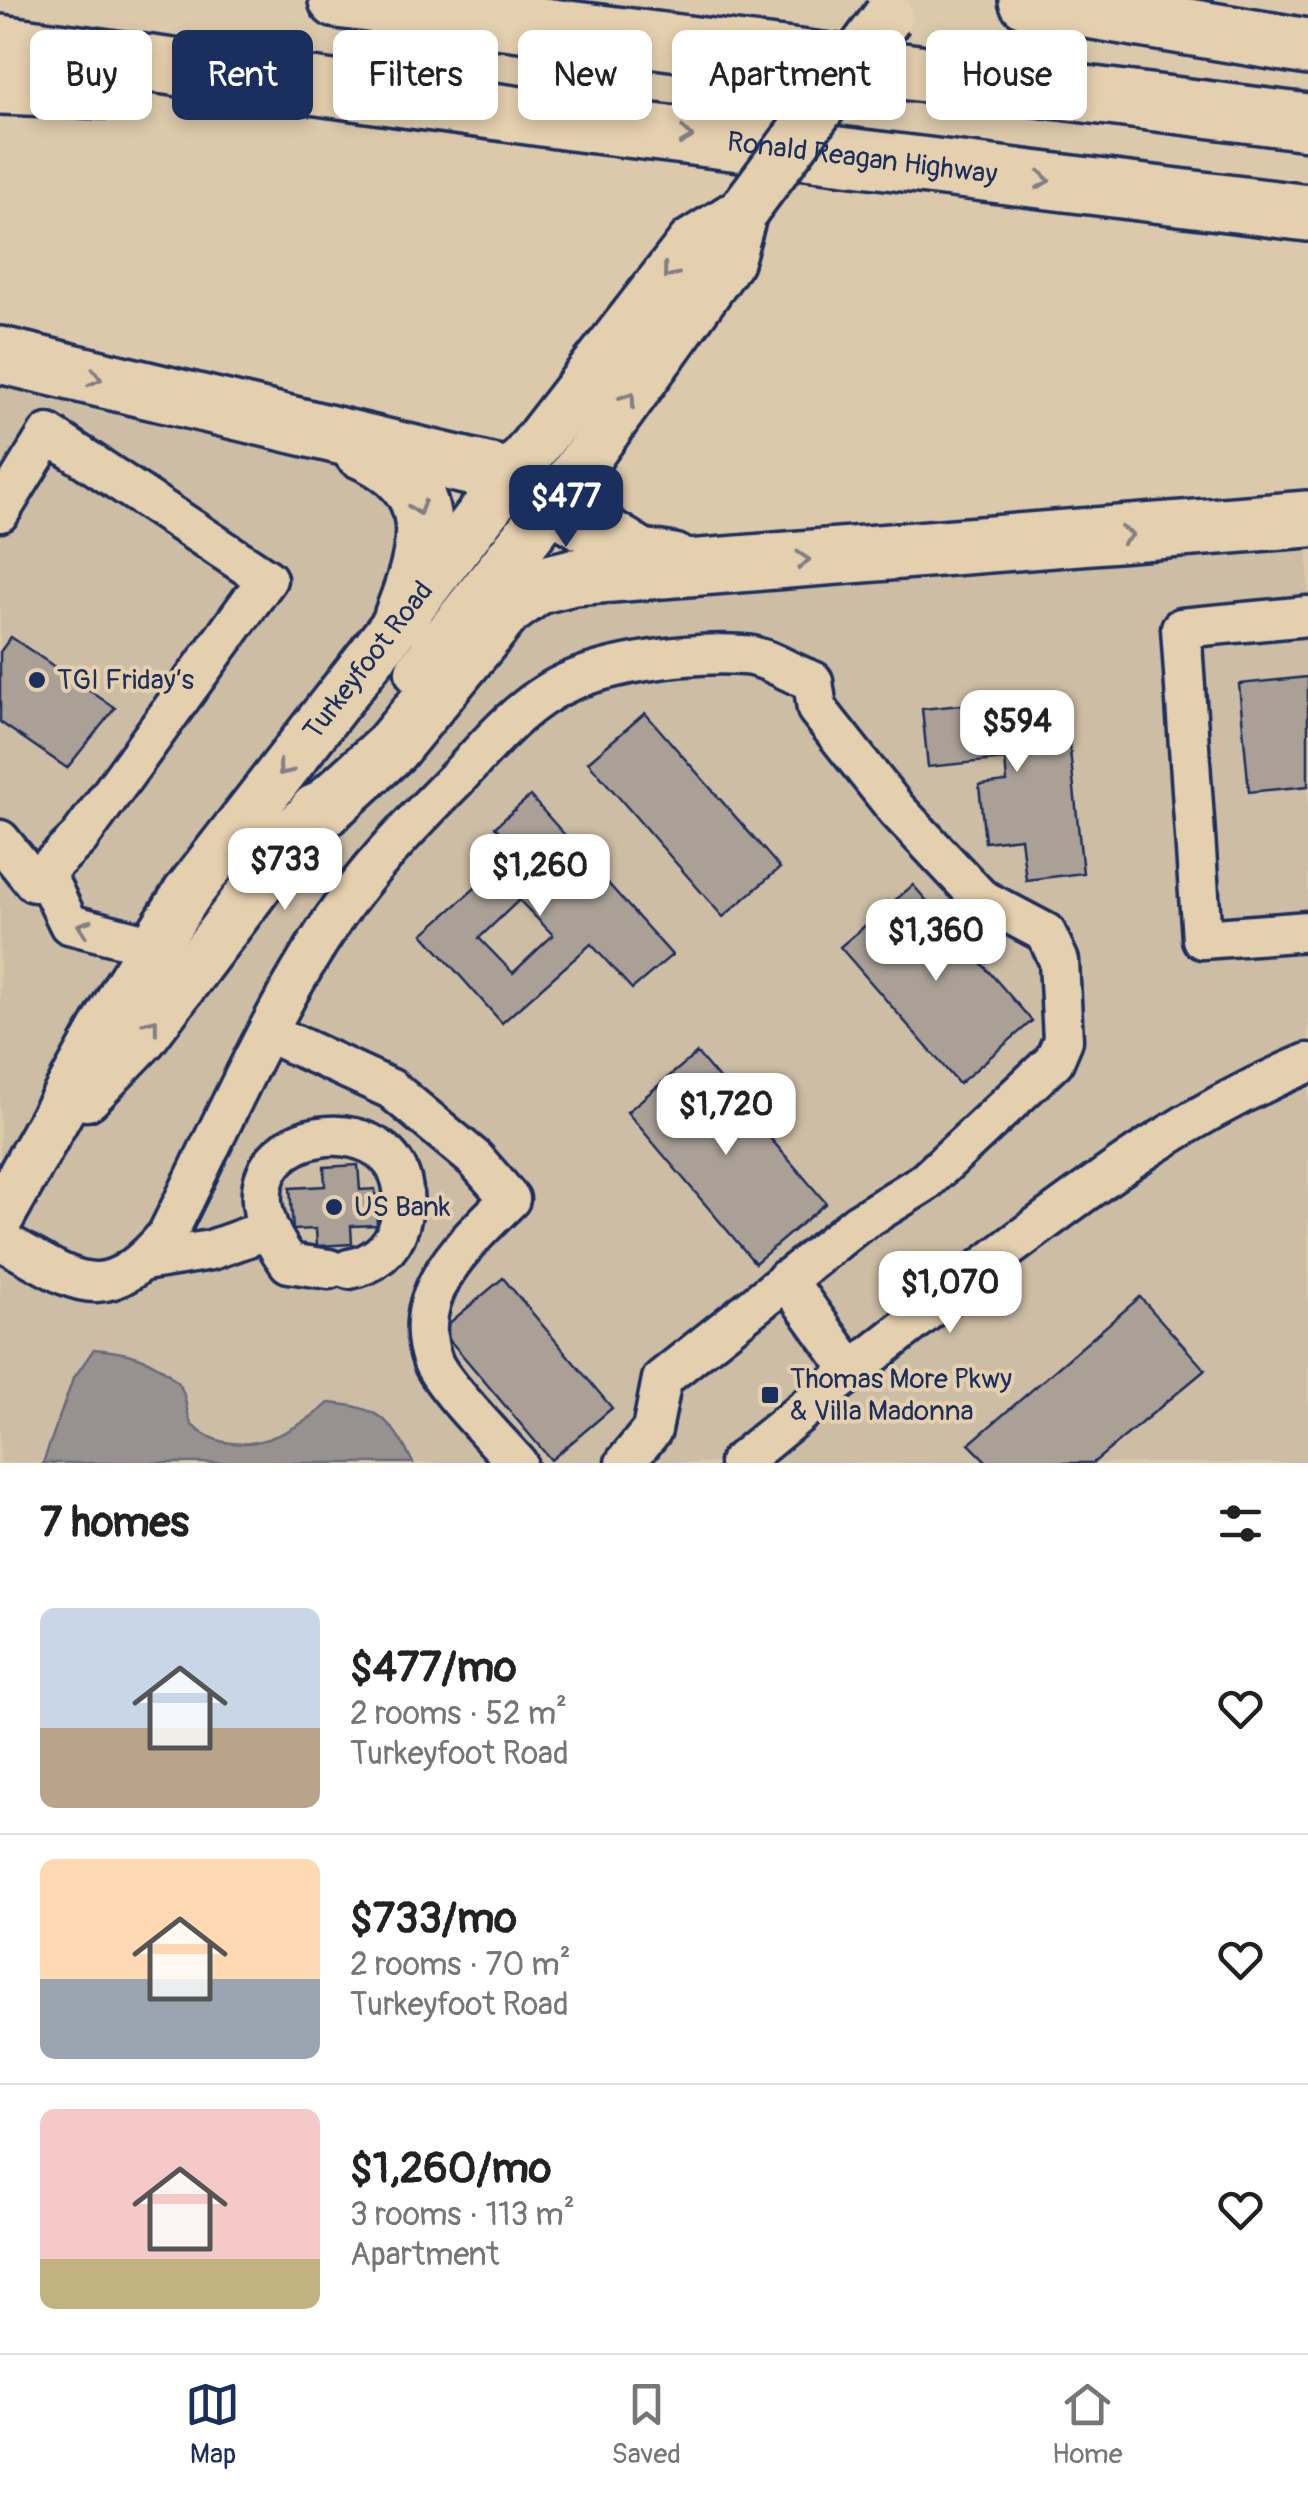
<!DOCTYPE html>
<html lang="en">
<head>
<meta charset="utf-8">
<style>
	body { margin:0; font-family:Pangolin,sans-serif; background:#f2f2f2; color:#222; height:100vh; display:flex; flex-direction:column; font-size:38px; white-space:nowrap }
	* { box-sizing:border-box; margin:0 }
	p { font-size:32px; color:#767676 }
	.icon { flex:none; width:55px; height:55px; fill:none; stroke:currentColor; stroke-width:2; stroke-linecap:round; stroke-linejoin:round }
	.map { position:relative; height:1463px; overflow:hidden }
	.details { display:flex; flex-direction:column; background:#fff; flex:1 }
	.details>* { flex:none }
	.top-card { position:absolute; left:30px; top:30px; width:1250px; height:90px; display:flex; gap:20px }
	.price { position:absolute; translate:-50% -85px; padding:0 22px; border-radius:20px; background:#fff; color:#222; font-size:32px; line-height:65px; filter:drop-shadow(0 2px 5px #0008) }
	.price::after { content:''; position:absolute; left:50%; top:60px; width:30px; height:22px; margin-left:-15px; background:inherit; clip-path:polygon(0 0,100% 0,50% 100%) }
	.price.selected { background:#1b2f5e; color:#fff }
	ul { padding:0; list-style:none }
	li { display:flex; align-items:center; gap:30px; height:250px; padding:0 40px }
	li+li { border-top:2px solid #e0e0e0 }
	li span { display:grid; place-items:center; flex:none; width:280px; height:200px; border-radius:15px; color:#555 }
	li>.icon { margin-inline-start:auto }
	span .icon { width:120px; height:120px; fill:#fffc; stroke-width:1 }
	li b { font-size:42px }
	h2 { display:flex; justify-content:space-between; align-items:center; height:120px; padding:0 40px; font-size:42px }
	.tag { padding:0 35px; border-radius:15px; background:#fff; box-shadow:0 5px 15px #0003; font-size:35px; line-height:90px }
	.tag.selected { background:#1b2f5e; color:#fff }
	.menu { display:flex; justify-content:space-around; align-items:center; height:140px; border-top:2px solid #e0e0e0; background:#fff; font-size:28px; color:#767676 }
	.menu a { display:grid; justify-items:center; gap:5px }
	.menu .selected { color:#1b2f5e }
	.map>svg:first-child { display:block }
</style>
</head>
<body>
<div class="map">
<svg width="1308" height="1463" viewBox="0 0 1308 1463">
	<rect width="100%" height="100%" fill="#dcc9ab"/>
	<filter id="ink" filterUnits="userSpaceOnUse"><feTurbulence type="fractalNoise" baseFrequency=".01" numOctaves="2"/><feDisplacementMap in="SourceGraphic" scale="20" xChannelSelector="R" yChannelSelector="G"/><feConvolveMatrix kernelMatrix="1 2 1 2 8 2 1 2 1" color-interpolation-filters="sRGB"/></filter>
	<g filter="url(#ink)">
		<path fill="#cdbda5" d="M0,355L400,477L403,616L481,593L1308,519V1463H0Z"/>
		<path fill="#979290" stroke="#656a7c" stroke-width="2.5" d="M94,1349C127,1352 153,1357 177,1382C187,1392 185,1412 192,1425C234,1463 290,1436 329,1403C379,1407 391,1419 413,1463H43L73,1379Z"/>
		<path fill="#aaa096" stroke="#1b2f5e" stroke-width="2.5" fill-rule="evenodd" d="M11,637L115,708L67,768L0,722V652Z
			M1308,677V786L1249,792L1239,684Z
			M1064,694L1083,873L1026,880L1021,838L985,842L979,785L1007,782L1005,759L928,767L922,709Z
			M645,713L780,868L723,917L588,762Z
			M530,796L672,955L632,989L591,944L502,1023L423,934L517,851L495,827ZM519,900L553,935L513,973L479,938Z
			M913,885L1032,1021L959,1084L840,947Z
			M697,1053L826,1203L755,1263L627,1112Z
			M358,1165L360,1190L375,1189L377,1225L351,1226L352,1244L317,1246L316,1229L293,1230L290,1188L325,1186L324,1167Z
			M503,1278L612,1408L551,1460L441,1330Z
			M1140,1297L1205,1370L1093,1463H988L969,1444Z"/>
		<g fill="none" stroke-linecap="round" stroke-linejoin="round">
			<defs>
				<path id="minor" d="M0,512L48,434L267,579L79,838L34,882L0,840
					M1308,616L1181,628L1202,939L1308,931
					M44,872L69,924L154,946
					M269,1033L391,1089L475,1159L510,1199C466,1243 407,1293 433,1362C443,1386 497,1440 517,1463
					M0,1240C75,1280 102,1312 167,1235C220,1130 267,1018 333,920C368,868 413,823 457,778C486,747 514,713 551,691C595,664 691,651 743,655C767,656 790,674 813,681L817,709L897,810L980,898L1046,933L1059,961L1063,1040L1054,1061L925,1182L857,1224L662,1379L652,1430L625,1463
					M144,1261L211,1250L267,1230
					M329,1269L289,1263C179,1116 440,1087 399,1226C392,1249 373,1265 349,1269
					M786,1279L852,1371
					M739,1463C827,1390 916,1319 1006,1250C1107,1174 1190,1112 1308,1063"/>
				<g id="major">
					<path d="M420,672L553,504L729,260L743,211"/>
					<path d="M86,1096L142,1038L315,809"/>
					<path id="s1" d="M0,1216L128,987L187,894L692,243L743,211"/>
				</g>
				<g id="highway">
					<path d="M337,0L1308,122"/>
					<path d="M1027,0L1308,47"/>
					<path id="s2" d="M0,43L571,122L1308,213"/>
					<path d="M0,86L107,90"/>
					<path d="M0,355L507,476L641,557L673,562"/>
					<path d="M361,450C445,486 429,548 402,617"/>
					<path d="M292,838L391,748L504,610L537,586L573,577L1308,519"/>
				</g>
			</defs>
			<use href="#minor" stroke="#1b2f5e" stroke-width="45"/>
			<use href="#major" stroke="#1b2f5e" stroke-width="55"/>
			<use href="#highway" stroke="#1b2f5e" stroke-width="62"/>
			<use href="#minor" stroke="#e4cfae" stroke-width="38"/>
			<use href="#major" stroke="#e4cfae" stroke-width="48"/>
			<use href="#highway" stroke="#e4cfae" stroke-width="55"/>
			<defs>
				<path id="major-bridge" d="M743,211L888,16"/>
			</defs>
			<use href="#major-bridge" stroke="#1b2f5e" stroke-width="55" stroke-linecap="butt"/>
			<use href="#major-bridge" stroke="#e4cfae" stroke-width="48"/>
		</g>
		<defs><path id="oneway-chevron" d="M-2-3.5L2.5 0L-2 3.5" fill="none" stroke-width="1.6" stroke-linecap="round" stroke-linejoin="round" transform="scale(2.5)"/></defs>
		<g stroke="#807f86">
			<use href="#oneway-chevron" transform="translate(686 136) rotate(7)"/>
			<use href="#oneway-chevron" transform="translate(1043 180) rotate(7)"/>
			<use href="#oneway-chevron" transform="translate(669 272) rotate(128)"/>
			<use href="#oneway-chevron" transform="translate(95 378) rotate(14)"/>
			<use href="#oneway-chevron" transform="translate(629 399) rotate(-54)"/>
			<use href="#oneway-chevron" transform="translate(418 508) rotate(73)"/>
			<use href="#oneway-chevron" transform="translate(1127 535) rotate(-5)"/>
			<use href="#oneway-chevron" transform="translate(803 560) rotate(-4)"/>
			<use href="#oneway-chevron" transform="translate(284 769) rotate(128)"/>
			<use href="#oneway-chevron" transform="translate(84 927) rotate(-160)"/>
			<use href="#oneway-chevron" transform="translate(152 1025) rotate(-52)"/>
		</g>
	</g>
	<g fill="#1b2f5e" stroke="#e4cfae" stroke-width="4">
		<circle cx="37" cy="680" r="10"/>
		<circle cx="334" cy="1207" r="10"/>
		<rect x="760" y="1385" width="20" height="20" rx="5"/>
	</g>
	<g text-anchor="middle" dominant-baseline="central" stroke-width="8" stroke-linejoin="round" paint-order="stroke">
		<g font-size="28" fill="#1b2f5e" stroke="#e4cfae">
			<text stroke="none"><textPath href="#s2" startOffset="870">Ronald Reagan Highway</textPath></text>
			<text stroke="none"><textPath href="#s1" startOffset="668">Turkeyfoot Road</textPath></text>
		</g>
		<g font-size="28" fill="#1b2f5e" stroke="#e4cfae" text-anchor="start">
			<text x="57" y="680">TGI Friday’s</text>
			<text x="354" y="1207">US Bank</text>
			<text x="790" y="1379">Thomas More Pkwy<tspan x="790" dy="32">&amp; Villa Madonna</tspan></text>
		</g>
	</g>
</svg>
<b class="price selected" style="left:566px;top:550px">$477</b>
<b class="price" style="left:1017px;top:775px">$594</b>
<b class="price" style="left:285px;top:913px">$733</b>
<b class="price" style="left:540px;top:919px">$1,260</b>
<b class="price" style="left:936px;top:984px">$1,360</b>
<b class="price" style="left:726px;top:1158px">$1,720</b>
<b class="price" style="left:950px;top:1336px">$1,070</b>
<div class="top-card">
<a class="tag">Buy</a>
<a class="tag selected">Rent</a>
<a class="tag">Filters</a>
<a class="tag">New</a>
<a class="tag">Apartment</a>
<a class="tag">House</a>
</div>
</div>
<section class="details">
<h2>7 homes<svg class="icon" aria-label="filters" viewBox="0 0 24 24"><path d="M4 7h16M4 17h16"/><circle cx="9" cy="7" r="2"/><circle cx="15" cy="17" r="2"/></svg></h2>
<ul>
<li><span style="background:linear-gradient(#c9d6e8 60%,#b9a48a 0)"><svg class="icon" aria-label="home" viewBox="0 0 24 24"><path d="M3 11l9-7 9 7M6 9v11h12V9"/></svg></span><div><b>$477/mo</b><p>2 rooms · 52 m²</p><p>Turkeyfoot Road</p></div><svg class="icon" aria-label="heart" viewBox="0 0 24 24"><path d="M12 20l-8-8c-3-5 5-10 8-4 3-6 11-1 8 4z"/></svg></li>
<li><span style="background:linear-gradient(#ffd9b3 60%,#9aa5b1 0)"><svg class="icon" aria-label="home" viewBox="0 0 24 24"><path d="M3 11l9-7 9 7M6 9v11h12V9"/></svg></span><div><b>$733/mo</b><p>2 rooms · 70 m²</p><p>Turkeyfoot Road</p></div><svg class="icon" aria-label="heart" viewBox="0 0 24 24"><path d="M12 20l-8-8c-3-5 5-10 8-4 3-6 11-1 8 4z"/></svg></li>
<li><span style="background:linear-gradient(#f6c9c9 75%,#c2b280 0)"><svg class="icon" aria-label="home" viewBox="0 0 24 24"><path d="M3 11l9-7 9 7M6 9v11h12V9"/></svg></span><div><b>$1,260/mo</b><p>3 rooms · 113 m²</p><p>Apartment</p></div><svg class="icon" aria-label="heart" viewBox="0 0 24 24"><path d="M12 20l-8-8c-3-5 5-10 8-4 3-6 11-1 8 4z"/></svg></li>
</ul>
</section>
<nav class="menu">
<a class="selected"><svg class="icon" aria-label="map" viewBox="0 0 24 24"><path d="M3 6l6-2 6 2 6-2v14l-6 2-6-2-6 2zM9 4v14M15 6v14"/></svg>Map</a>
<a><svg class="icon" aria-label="saved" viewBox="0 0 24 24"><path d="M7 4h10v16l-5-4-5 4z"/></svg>Saved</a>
<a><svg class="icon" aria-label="home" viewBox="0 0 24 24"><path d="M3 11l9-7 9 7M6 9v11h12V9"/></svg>Home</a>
</nav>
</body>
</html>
